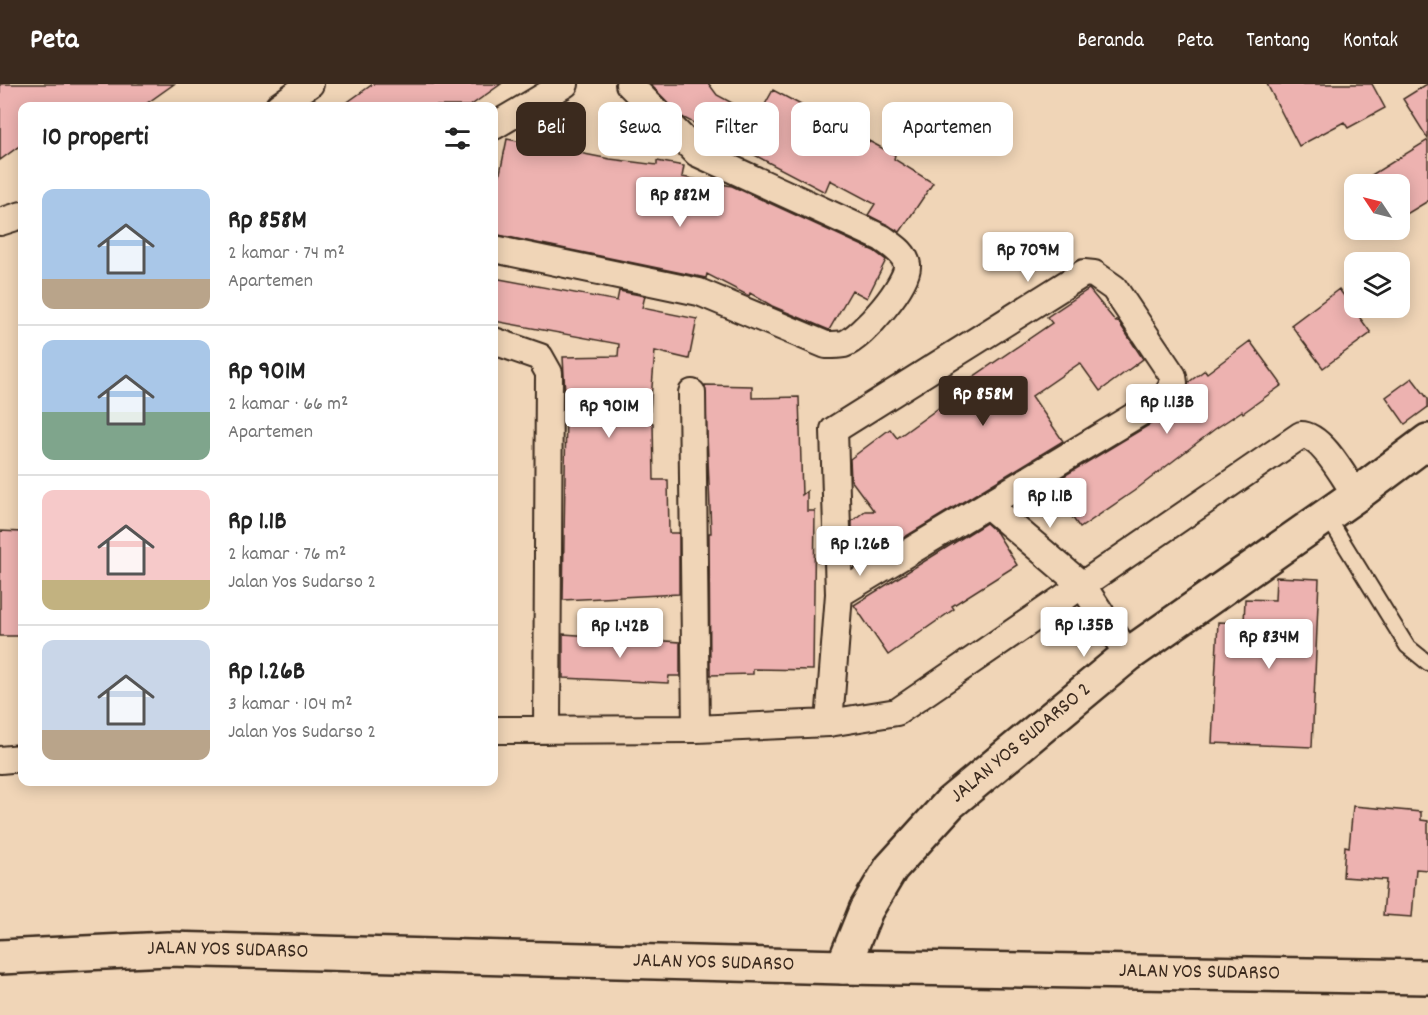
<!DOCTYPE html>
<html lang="id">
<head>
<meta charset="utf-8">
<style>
	body { margin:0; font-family:Dekko,sans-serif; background:#f6f6f6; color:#222; height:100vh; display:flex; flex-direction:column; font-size:22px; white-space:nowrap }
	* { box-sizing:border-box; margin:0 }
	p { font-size:20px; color:#767676 }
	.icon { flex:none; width:33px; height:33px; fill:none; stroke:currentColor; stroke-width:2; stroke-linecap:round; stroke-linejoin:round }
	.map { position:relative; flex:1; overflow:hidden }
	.drawer { position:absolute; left:18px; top:18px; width:480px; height:684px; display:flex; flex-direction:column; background:#fff; border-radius:12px; box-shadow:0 3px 15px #0003 }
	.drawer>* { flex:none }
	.banner { position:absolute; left:516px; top:18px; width:570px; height:54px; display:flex; gap:12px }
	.needle { width:39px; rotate:305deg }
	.buttons { position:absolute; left:1344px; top:90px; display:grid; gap:12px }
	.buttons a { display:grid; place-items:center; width:66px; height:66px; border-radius:12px; background:#fff; box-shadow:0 3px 15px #0003; font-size:30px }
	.price { position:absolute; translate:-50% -51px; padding:0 14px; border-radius:6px; background:#fff; color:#222; font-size:20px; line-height:39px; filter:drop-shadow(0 2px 3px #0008) }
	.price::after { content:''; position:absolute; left:50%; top:36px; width:18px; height:14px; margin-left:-9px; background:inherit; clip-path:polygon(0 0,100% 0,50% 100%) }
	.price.active { background:#3b2a1e; color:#fff }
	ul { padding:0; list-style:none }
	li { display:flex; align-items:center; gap:18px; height:150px; padding:0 24px }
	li+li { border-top:2px solid #e0e0e0 }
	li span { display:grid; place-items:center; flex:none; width:168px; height:120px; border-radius:12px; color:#555 }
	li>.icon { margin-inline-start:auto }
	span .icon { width:72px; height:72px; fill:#fffc; stroke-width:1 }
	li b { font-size:26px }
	h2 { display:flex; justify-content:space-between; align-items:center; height:72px; padding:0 24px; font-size:26px }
	.chip { padding:0 21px; border-radius:12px; background:#fff; box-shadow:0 3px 15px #0003; font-size:21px; line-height:54px }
	.chip.active { background:#3b2a1e; color:#fff }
	header { display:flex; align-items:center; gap:36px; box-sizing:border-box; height:84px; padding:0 30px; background:#3b2a1e; color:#fff }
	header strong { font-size:28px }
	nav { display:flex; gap:33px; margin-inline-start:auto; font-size:21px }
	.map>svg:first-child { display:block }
</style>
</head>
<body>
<header>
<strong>Peta</strong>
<nav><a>Beranda</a><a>Peta</a><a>Tentang</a><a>Kontak</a></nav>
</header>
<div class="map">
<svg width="1428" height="931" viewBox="0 0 1428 931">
	<rect width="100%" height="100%" fill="#f0d5b7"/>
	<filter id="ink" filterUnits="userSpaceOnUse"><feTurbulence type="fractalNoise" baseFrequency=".0167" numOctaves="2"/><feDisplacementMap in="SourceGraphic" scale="12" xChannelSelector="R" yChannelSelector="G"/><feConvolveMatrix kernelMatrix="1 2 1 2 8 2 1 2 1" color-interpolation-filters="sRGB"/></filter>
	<g filter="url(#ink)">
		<path fill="#edb2b0" stroke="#3b2a1e" stroke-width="1.5" d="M0,0H174L143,22H22V60L0,76Z
			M373,0H501L470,22H342Z
			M650,0H709L717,11L758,33L773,6L895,71L894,75L933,99L900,148L868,131L875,120L830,96L825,108L682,33Z
			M1267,0H1372L1385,24L1348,44L1344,38L1299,62Z
			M1427,0H1428V55L1403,15Z
			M507,55L610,75L657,81V77L684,82L682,93L732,102L874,167L886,176L867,214L852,206L829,246L772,222L750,209L749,212L707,190L706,194L494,150V118Z
			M1428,56V117L1400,134V100H1357Z
			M494,194L617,217L619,207L645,212L642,224L697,235L689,275L655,267L649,339H653L654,396H668L669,449H679V510L563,516L566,327L563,273L618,272L619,260L494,237Z
			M1089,205L1116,238L1118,237L1143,275L1100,307L1080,279L1032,312L1063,357L867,476L852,457V437L865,427H874L851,396L850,375L890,345L897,354L976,297L973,293L1052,239L1047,233Z
			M1339,205L1371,249L1323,284L1291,241Z
			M1250,257L1282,301L1243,329L1242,327L1215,345L1134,407L1080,444L1049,401L1174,326L1187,306L1189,298L1205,286L1207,289Z
			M1412,294L1428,315V323L1405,340L1386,313Z
			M705,301L752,302V314L799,313L802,411L807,407V427H815L813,586L753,585V590L710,591L709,449H711Z
			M986,439L997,449L1017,481L952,522L954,525L888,571L854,521Z
			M0,447L22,448V552H0Z
			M1276,493L1319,495L1312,663L1212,659L1218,538L1244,539L1245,515L1275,516Z
			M563,550L680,558V592H669L668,599L563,594Z
			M1353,722L1421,728V736L1428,737V786L1416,785L1412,833L1383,831L1386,796L1343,793L1345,762L1349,763Z"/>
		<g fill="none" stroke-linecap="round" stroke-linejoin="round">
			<defs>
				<path id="lane" d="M1327,432L1407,562L1428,579"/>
				<path id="street" d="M279,22L310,0
					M494,42L565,0
					M0,138L22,131
					M494,165L699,208L826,261C831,261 839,261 844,260C862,254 909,199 907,181C905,168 891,161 882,154L697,69L629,0
					M494,257L540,273L549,289L547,646
					M692,309L696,645
					M989,422L1083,502L1128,571
					M829,639L839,510L834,346L1084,189L1094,190L1114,204L1173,292L1174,299L1166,313L839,510
					M494,646L696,645L829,639L897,628L1301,351C1322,351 1345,395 1356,411
					M0,676L22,674"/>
				<g id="secondary">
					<path id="s1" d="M843,883L866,826L891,784L950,719L1128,571L1356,411L1428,357"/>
				</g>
				<g id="primary">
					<path id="s2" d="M0,873L168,865L843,883L1428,893"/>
				</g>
			</defs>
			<use href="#lane" stroke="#3b2a1e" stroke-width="18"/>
			<use href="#street" stroke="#3b2a1e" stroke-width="30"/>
			<use href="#secondary" stroke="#3b2a1e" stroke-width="38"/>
			<use href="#primary" stroke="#3b2a1e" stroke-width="38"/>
			<use href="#lane" stroke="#f0d5b7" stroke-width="14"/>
			<use href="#street" stroke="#f0d5b7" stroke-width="26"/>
			<use href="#secondary" stroke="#f0d5b7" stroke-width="33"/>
			<use href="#primary" stroke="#f0d5b7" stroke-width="33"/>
		</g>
	</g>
	<g text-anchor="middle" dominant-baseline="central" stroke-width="4.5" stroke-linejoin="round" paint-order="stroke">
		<g font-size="21" fill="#3b2a1e" stroke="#f0d5b7">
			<text stroke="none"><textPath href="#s1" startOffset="291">JALAN YOS SUDARSO 2</textPath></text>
			<text stroke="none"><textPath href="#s2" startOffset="228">JALAN YOS SUDARSO</textPath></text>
			<text stroke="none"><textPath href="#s2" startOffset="714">JALAN YOS SUDARSO</textPath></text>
			<text stroke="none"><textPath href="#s2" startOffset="1200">JALAN YOS SUDARSO</textPath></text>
		</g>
	</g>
</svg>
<div class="buttons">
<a><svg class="needle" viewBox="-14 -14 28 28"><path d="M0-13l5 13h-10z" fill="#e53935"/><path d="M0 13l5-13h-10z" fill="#767676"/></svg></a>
<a><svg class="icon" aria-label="layers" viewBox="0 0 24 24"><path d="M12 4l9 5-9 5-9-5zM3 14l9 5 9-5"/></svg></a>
</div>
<b class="price" style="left:680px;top:144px">Rp 882M</b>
<b class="price" style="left:1028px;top:199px">Rp 709M</b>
<b class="price active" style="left:983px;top:343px">Rp 858M</b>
<b class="price" style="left:1167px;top:351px">Rp 1.13B</b>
<b class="price" style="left:609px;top:355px">Rp 901M</b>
<b class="price" style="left:1050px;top:445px">Rp 1.1B</b>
<b class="price" style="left:860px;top:493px">Rp 1.26B</b>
<b class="price" style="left:1084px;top:574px">Rp 1.35B</b>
<b class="price" style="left:620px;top:575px">Rp 1.42B</b>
<b class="price" style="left:1269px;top:586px">Rp 834M</b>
<div class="banner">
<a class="chip active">Beli</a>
<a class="chip">Sewa</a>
<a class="chip">Filter</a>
<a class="chip">Baru</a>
<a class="chip">Apartemen</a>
</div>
<section class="drawer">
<h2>10 properti<svg class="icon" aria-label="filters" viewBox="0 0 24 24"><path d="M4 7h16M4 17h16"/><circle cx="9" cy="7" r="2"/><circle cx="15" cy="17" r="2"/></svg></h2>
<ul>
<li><span style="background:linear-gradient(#a9c7e8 75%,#b9a48a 0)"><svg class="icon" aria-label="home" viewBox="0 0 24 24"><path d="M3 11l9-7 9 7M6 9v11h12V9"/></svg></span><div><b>Rp 858M</b><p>2 kamar · 74 m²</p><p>Apartemen</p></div></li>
<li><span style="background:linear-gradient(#a9c7e8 60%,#7fa58c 0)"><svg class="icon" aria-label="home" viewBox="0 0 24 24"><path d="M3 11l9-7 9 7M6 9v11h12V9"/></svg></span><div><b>Rp 901M</b><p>2 kamar · 66 m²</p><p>Apartemen</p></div></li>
<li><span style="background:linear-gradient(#f6c9c9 75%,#c2b280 0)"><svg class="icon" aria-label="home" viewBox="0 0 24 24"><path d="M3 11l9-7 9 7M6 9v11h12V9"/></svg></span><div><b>Rp 1.1B</b><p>2 kamar · 76 m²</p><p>Jalan Yos Sudarso 2</p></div></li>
<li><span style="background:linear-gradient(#c9d6e8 75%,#b9a48a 0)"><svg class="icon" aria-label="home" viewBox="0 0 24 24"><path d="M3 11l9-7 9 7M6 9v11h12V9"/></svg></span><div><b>Rp 1.26B</b><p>3 kamar · 104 m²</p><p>Jalan Yos Sudarso 2</p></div></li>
</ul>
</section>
</div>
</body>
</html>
